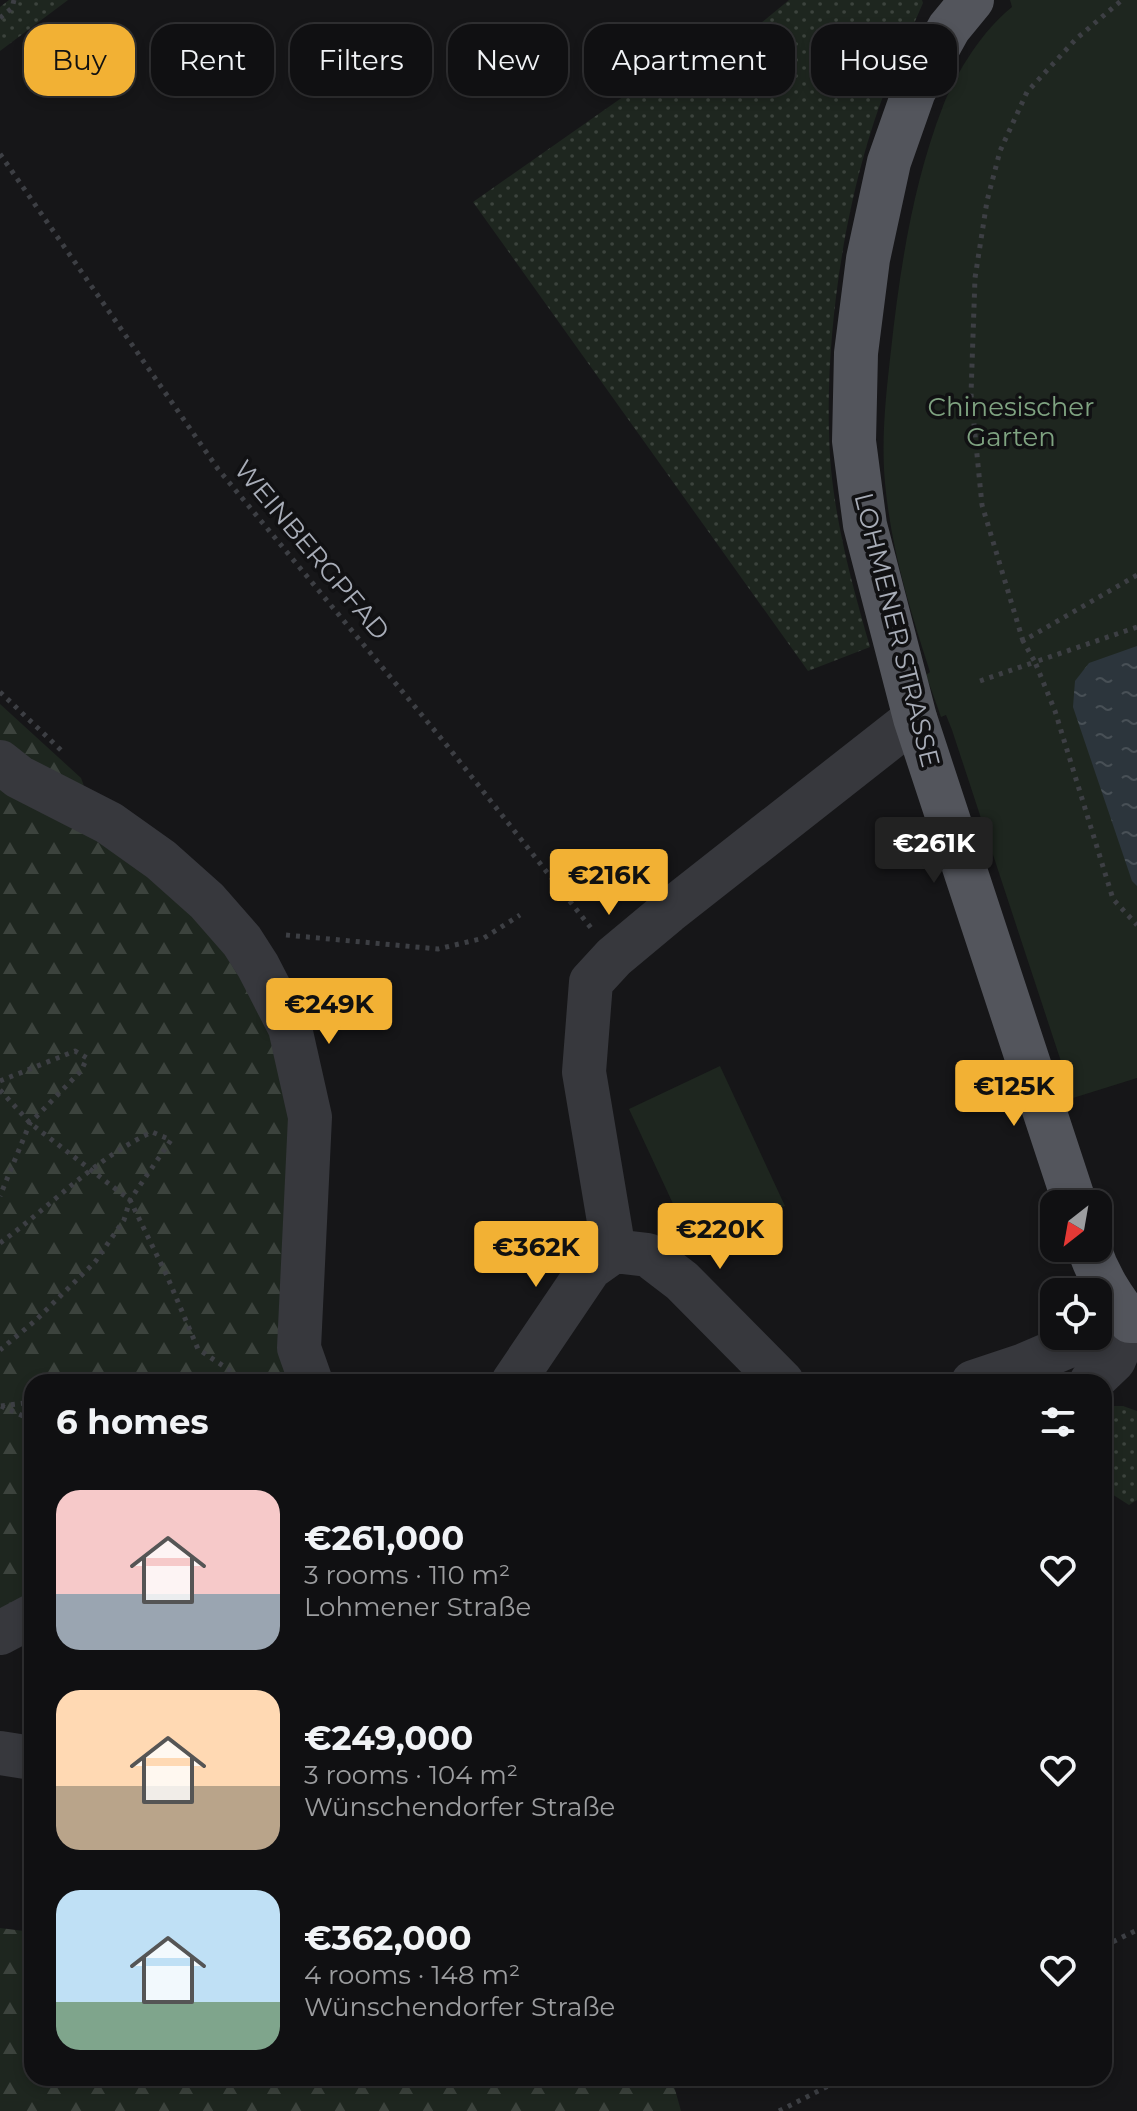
<!DOCTYPE html>
<html lang="en">
<head>
<meta charset="utf-8">
<style>
	body { margin:0; font-family:Montserrat,sans-serif; background:#19191b; color:#f1f3f6; height:100vh; display:flex; flex-direction:column; font-size:30px; white-space:nowrap }
	* { box-sizing:border-box; margin:0 }
	p { font-size:26px; color:#9c9d9f }
	.icon { flex:none; width:44px; height:44px; fill:none; stroke:currentColor; stroke-width:2; stroke-linecap:round; stroke-linejoin:round }
	.map { position:relative; flex:1; overflow:hidden }
	.drawer { position:absolute; left:24px; top:1374px; width:1088px; height:712px; display:flex; flex-direction:column; background:#101012; border-radius:24px; box-shadow:0 4px 12px #0003,0 0 0 2px #303032 }
	.drawer>* { flex:none }
	.guide { position:absolute; left:24px; top:24px; width:1090px; height:72px; display:flex; gap:16px }
	.needle { width:52px; rotate:211deg }
	.fabs { position:absolute; left:1040px; top:1190px; display:grid; gap:16px }
	.fabs a { display:grid; place-items:center; width:72px; height:72px; border-radius:16px; background:#101012; box-shadow:0 4px 12px #0003,0 0 0 2px #303032; font-size:40px }
	.price { position:absolute; translate:-50% -68px; padding:0 18px; border-radius:8px; background:#f2b134; color:#111; font-size:26px; line-height:52px; filter:drop-shadow(0 2px 4px #0008) }
	.price::after { content:''; position:absolute; left:50%; top:48px; width:24px; height:18px; margin-left:-12px; background:inherit; clip-path:polygon(0 0,100% 0,50% 100%) }
	.price.active { background:#222; color:#fff }
	ul { padding:0; list-style:none }
	li { display:flex; align-items:center; gap:24px; height:200px; padding:0 32px }
	li span { display:grid; place-items:center; flex:none; width:224px; height:160px; border-radius:24px; color:#555 }
	li>.icon { margin-inline-start:auto }
	span .icon { width:96px; height:96px; fill:#fffc; stroke-width:1 }
	li b { font-size:34px }
	h2 { display:flex; justify-content:space-between; align-items:center; height:96px; padding:0 32px; font-size:34px }
	.pill { padding:0 28px; border-radius:24px; background:#101012; box-shadow:0 4px 12px #0003,0 0 0 2px #303032; font-size:28px; line-height:72px }
	.pill.active { background:#f2b134; color:#111 }
	.map>svg:first-child { display:block }
</style>
</head>
<body>
<div class="map">
<svg width="1137" height="2111" viewBox="0 0 1137 2111">
	<defs>
		<pattern id="grass-dots" width="8" height="8" patternUnits="userSpaceOnUse" patternTransform="scale(2)"><rect width="8" height="8" fill="#1e261f"/><path d="M2 2h.1M6 6h.1" fill="none" stroke="#3c433d" stroke-width="1.8" stroke-linecap="round"/></pattern>
		<pattern id="forest-firs" width="22" height="20" patternUnits="userSpaceOnUse" patternTransform="scale(2)"><rect width="22" height="20" fill="#1e261f"/><path d="M5 1l3.5 6h-7zM16 11l3.5 6h-7z" fill="#3c433d"/></pattern>
		<pattern id="water-ripples" width="26" height="14" patternUnits="userSpaceOnUse" patternTransform="scale(2)"><rect width="26" height="14" fill="#2c353c"/><path d="M2 4q2-2 4 0t4 0M15 11q2-2 4 0t4 0" fill="none" stroke="#485056"/></pattern>
	</defs>
	<rect width="100%" height="100%" fill="#161618"/>
	<path fill="url(#grass-dots)" d="M9,0H68L0,51V7Z
		M789,0H922L923,3C912,29 899,55 889,81C844,192 821,350 831,469C837,530 853,588 870,647L808,671L473,202L724,26L744,37Z
		M1104,1406H1123L1137,1411V1500L1129,1505L1104,1489Z"/>
	<path fill="url(#forest-firs)" d="M0,704L81,778L84,786L0,747Z
		M0,780L96,833L227,944L289,1074L297,1382H32V1626L0,1624Z
		M0,1928L32,1932V2078H676L673,2082L681,2111H0Z"/>
	<path fill="#1e261f" d="M1010,0H1137V1078L1073,1098L952,730L946,715L941,717L926,675L930,672C910,610 891,549 885,483C881,439 886,394 891,350C900,268 913,183 943,106C957,71 983,30 1012,7Z
		M720,1066L785,1206L694,1249L629,1109Z"/>
	<path fill="url(#water-ripples)" d="M1137,646V886L1132,881L1073,707L1075,681L1089,663Z"/>
	<g fill="none" stroke-linecap="round" stroke-linejoin="round">
		<path stroke="#3d3f44" stroke-width="5" stroke-dasharray="4 6" stroke-linecap="butt" d="M0,18L12,8L14,0
			M0,154L218,469L445,743L591,928
			M1137,627L1035,662L1055,711L1113,899L1137,925
			M1023,641L982,505L971,394L975,278L987,201L1000,151L1027,92L1076,39L1122,0
			M980,681L1035,662L1023,641L1137,575
			M0,692L64,753
			M286,935L438,949L484,938L520,915
			M0,1081L75,1051L87,1058L81,1071L30,1123L0,1196
			M0,1090L30,1123L130,1200L167,1276L198,1349L247,1382
			M0,1243C51,1206 94,1159 152,1132L171,1140L130,1200L124,1220L95,1262L36,1320L0,1350
			M1,1406L32,1420
			M1,1406L32,1402
			M1104,1946L1137,1930
			M779,2111L844,2078"/>
		<path stroke="#37383d" stroke-width="44" d="M0,762L19,777L109,823L161,860L207,901L242,941L258,966L290,1028L310,1117L299,1348L311,1382
			M614,1251L584,1072L591,982L614,957L668,912L915,718
			M614,1251L648,1255L682,1281L782,1382
			M513,1382L590,1268L614,1251
			M973,1382L1024,1365L1092,1336
			M1091,1382L1114,1360L1130,1321
			M0,1633L32,1616
			M0,1753L32,1758"/>
		<path stroke="#53555c" stroke-width="44" d="M972,0L949,28L914,91L889,162L868,259L856,353L854,441L865,525L915,718L1075,1204
			M1089,1248C1098,1276 1112,1297 1130,1321H1137"/>
	</g>
	<g text-anchor="middle" dominant-baseline="central" stroke-width="7" stroke-linejoin="round" paint-order="stroke">
		<g font-size="26" fill="#7fa381" stroke="#111113">
			<text x="1011" y="407">Chinesischer<tspan x="1011" dy="30">Garten</tspan></text>
		</g>
		<g font-size="26" fill="#a8adb8" stroke="#111113">
			<text transform="translate(312 550) rotate(50)">WEINBERGPFAD</text>
			<text transform="translate(897 630) rotate(76)">LOHMENER STRASSE</text>
		</g>
	</g>
</svg>
<div class="fabs">
<a><svg class="needle" viewBox="-14 -14 28 28"><path d="M0-13l5 13h-10z" fill="#e53935"/><path d="M0 13l5-13h-10z" fill="#9c9d9f"/></svg></a>
<a><svg class="icon" aria-label="locate" viewBox="0 0 24 24"><circle cx="12" cy="12" r="6"/><path d="M12 2v4M12 18v4M2 12h4M18 12h4"/></svg></a>
</div>
<b class="price active" style="left:934px;top:885px">€261K</b>
<b class="price" style="left:609px;top:917px">€216K</b>
<b class="price" style="left:329px;top:1046px">€249K</b>
<b class="price" style="left:1014px;top:1128px">€125K</b>
<b class="price" style="left:720px;top:1271px">€220K</b>
<b class="price" style="left:536px;top:1289px">€362K</b>
<div class="guide">
<a class="pill active">Buy</a>
<a class="pill">Rent</a>
<a class="pill">Filters</a>
<a class="pill">New</a>
<a class="pill">Apartment</a>
<a class="pill">House</a>
</div>
<section class="drawer">
<h2>6 homes<svg class="icon" aria-label="filters" viewBox="0 0 24 24"><path d="M4 7h16M4 17h16"/><circle cx="9" cy="7" r="2"/><circle cx="15" cy="17" r="2"/></svg></h2>
<ul>
<li><span style="background:linear-gradient(#f6c9c9 65%,#9aa5b1 0)"><svg class="icon" aria-label="home" viewBox="0 0 24 24"><path d="M3 11l9-7 9 7M6 9v11h12V9"/></svg></span><div><b>€261,000</b><p>3 rooms · 110 m²</p><p>Lohmener Straße</p></div><svg class="icon" aria-label="heart" viewBox="0 0 24 24"><path d="M12 20l-8-8c-3-5 5-10 8-4 3-6 11-1 8 4z"/></svg></li>
<li><span style="background:linear-gradient(#ffd9b3 60%,#b9a48a 0)"><svg class="icon" aria-label="home" viewBox="0 0 24 24"><path d="M3 11l9-7 9 7M6 9v11h12V9"/></svg></span><div><b>€249,000</b><p>3 rooms · 104 m²</p><p>Wünschendorfer Straße</p></div><svg class="icon" aria-label="heart" viewBox="0 0 24 24"><path d="M12 20l-8-8c-3-5 5-10 8-4 3-6 11-1 8 4z"/></svg></li>
<li><span style="background:linear-gradient(#bfe0f5 70%,#7fa58c 0)"><svg class="icon" aria-label="home" viewBox="0 0 24 24"><path d="M3 11l9-7 9 7M6 9v11h12V9"/></svg></span><div><b>€362,000</b><p>4 rooms · 148 m²</p><p>Wünschendorfer Straße</p></div><svg class="icon" aria-label="heart" viewBox="0 0 24 24"><path d="M12 20l-8-8c-3-5 5-10 8-4 3-6 11-1 8 4z"/></svg></li>
</ul>
</section>
</div>
</body>
</html>
